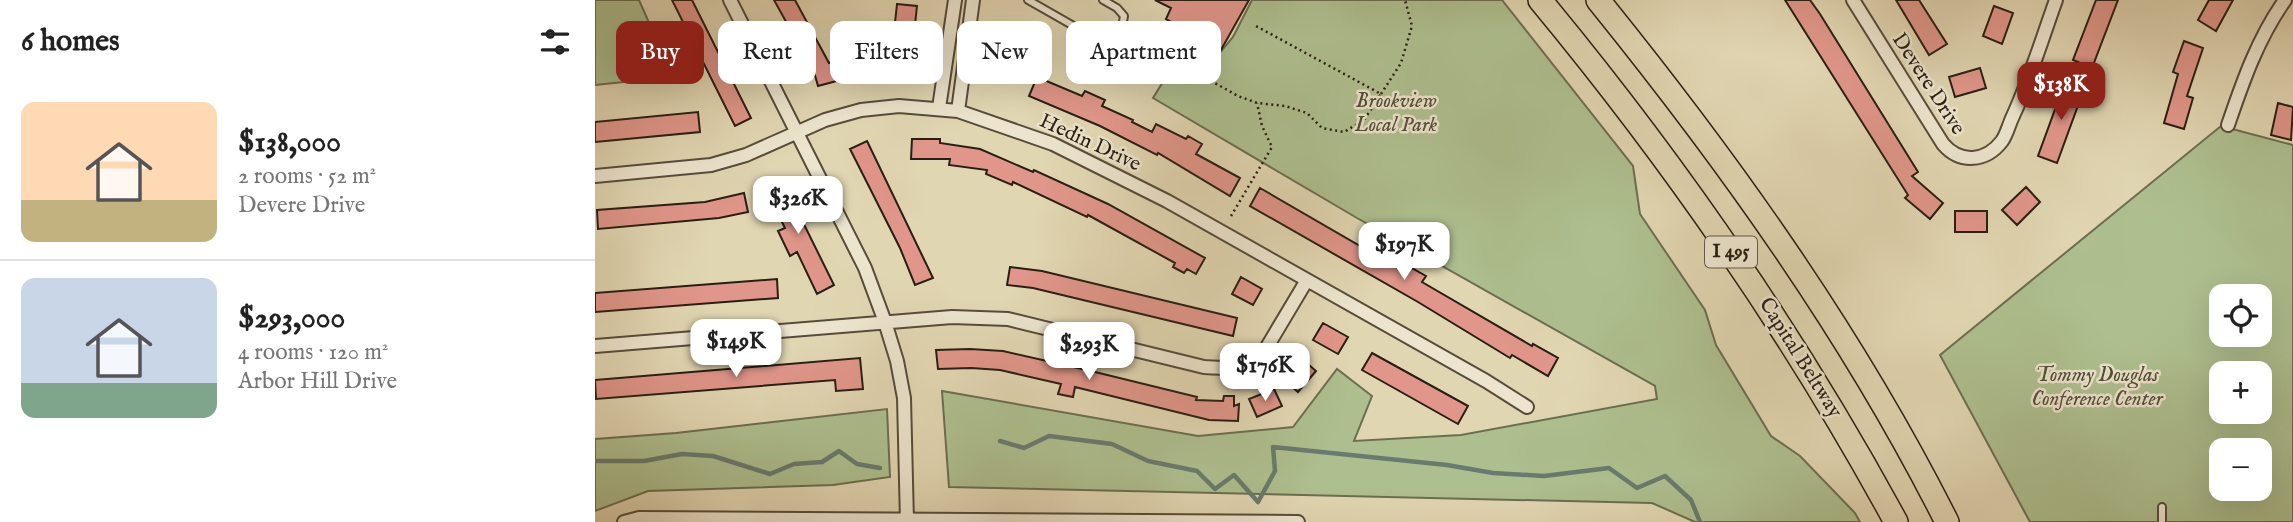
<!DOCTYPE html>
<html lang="en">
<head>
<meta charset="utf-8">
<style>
	body { margin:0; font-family:"IM FELL English",serif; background:#f2f2f2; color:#222; height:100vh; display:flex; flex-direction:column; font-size:26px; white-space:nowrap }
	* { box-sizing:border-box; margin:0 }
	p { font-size:23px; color:#767676 }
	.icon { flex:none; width:38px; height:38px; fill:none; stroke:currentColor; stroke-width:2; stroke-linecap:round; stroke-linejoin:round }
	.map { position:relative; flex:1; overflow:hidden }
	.sheet { display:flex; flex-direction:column; background:#fff; width:595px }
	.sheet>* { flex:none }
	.guide { position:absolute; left:21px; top:21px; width:665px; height:63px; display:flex; gap:14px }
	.tools { position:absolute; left:1614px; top:284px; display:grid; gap:14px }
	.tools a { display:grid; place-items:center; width:63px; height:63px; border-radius:14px; background:#fff; box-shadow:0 7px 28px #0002; font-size:35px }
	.price { position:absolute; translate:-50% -60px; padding:0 16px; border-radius:14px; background:#fff; color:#222; font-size:23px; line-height:46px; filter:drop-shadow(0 2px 4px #0008) }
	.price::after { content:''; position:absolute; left:50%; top:42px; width:21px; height:16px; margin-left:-10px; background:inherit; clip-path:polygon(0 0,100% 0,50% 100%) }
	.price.current { background:#8f2418; color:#fff }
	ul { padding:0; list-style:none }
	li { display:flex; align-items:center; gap:21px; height:175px; padding:0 21px }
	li+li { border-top:2px solid #e0e0e0 }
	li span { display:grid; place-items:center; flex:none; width:196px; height:140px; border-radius:14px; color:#555 }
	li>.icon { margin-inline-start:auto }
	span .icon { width:84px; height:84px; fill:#fffc; stroke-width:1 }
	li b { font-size:30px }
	h2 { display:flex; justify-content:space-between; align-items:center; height:84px; padding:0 21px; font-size:30px }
	.tag { padding:0 24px; border-radius:14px; background:#fff; box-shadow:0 7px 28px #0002; font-size:24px; line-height:63px }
	.tag.current { background:#8f2418; color:#fff }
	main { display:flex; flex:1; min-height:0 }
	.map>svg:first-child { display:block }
</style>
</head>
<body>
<main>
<section class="sheet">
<h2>6 homes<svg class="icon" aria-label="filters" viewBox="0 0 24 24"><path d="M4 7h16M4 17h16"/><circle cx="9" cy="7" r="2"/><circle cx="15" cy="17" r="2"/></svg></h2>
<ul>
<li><span style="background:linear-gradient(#ffd9b3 70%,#c2b280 0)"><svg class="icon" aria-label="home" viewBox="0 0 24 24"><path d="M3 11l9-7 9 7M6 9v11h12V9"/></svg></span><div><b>$138,000</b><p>2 rooms · 52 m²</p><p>Devere Drive</p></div></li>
<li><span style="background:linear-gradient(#c9d6e8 75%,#7fa58c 0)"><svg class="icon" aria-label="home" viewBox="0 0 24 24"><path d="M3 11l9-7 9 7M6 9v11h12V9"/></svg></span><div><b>$293,000</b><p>4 rooms · 120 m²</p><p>Arbor Hill Drive</p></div></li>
</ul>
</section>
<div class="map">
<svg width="1698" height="522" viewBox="0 0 1698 522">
	<rect width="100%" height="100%" fill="#e1d6b2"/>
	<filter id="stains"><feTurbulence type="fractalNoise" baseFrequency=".00286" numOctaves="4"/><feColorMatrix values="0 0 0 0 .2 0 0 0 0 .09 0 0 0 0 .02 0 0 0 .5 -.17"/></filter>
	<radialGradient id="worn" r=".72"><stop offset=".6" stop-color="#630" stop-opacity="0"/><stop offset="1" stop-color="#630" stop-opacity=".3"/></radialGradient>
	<path fill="#aebf8f" stroke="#6c6e51" stroke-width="2" fill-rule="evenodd" d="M0,0H44L78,77L0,85Z
		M657,0H907L1038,166L1045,214L1110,310L1121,345L1176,436L1205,456L1260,513L1265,522H1100L1057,503L354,487L347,391L603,436L698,427L742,369L777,396L759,441L866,435L1062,399L1060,386L762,218L558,98L592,43L619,60L638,37Z
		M1626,126L1698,145V522H1435L1345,355ZM1626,296H1664V334H1626ZM1626,373H1664V411H1626ZM1626,450H1664V488H1626Z
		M292,409L295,477L238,485L53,491L0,511V439L81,433Z"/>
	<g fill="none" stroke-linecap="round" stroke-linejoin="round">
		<path stroke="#697b6e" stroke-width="4.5" d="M405,441L429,448L454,436L517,444L553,461L602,471L620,489L639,475L663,502L680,471L678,447L852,465L898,473L949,476L1014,468L1042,488L1070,476L1096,500L1105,522
			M0,461H49L87,454L118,456L175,474L199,464L227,462L244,451L262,464L285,468"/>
	</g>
	<path fill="#e0968a" stroke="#291e13" stroke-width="2" d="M77,0H97L156,118L140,126Z
		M179,0H200L234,63L244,60L249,79L223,86L214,54L210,56Z
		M560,0H654L622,57L585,37L589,29L571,19L576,8Z
		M1190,0H1215L1225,14L1323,172L1317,176L1348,203L1335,219L1310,198L1313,195Z
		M1301,0H1324L1352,44L1334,55Z
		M1501,0H1523L1497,68L1478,60Z
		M1614,0H1638L1621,31L1603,20Z
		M302,4L322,6L319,34L299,32Z
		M1399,6L1418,13L1407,44L1388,36Z
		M1589,41L1608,48L1592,96L1598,98L1589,129L1569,123L1583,74L1578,72Z
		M313,52L314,71L286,73L285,54Z
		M1385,68L1391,88L1360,97L1354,77Z
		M442,77L487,96L490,91L510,100L507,106L538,120L537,122L557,132L561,124L591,139L593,136L607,144L601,154L645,178L635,196L563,153L562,155L505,126L434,96Z
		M1470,82L1489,89L1462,163L1443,156Z
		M1683,103L1698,107L1696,140L1676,135Z
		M103,112L105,132L0,142V122Z
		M317,139H345V143L385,149L438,172L439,170L513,204L610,258L601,274L592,269L589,273L578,267L580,263L493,215L492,217L418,182L417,185L391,174L392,170L354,165L355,159H316Z
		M272,141L338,278L320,285L305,248L255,149Z
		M186,178L239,285L222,294L202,252L195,256L183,231L190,228L169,186Z
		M1431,187L1445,202L1422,225L1407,210Z
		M665,188L803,268L806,262L831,276L827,282L937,346L938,344L963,358L953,376L917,355L915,358L823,302L655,206Z
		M149,193L153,212L124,218L3,229L2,210L110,202Z
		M1360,211H1392V232H1360Z
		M415,267L447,271L642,318L638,336L438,288L412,285Z
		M646,277L667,289L658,305L637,294Z
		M182,279L183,298L0,312V293Z
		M728,323L753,337L743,354L718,340Z
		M375,349L408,351L496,371L602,397L601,400L628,401L629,396H639V406L644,404L643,421L614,420L480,387L478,397L463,394L466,384L405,370L376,368L343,369L341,350Z
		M777,353L873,406L863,424L767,370Z
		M265,358L268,389L241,391L240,380L1,399L0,380Z
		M706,358L721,371L703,392L688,379Z
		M679,389L687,406L662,417L654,399Z"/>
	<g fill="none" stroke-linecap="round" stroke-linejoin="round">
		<defs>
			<path id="lane" d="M433,0L505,41C521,44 527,31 529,16L522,8L508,0
				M1567,522V507"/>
			<path id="street" d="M135,0L270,268L290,322L302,361L309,398L312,522
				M1258,0L1348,144C1365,164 1391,162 1407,141C1412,134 1414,124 1418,116C1435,79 1447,39 1461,0
				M344,108L360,0
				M363,111L378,0
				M1633,125C1648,81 1663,38 1690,0
				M0,176L116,165L151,155L230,120L266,110L304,106L363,111L458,144L572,201L891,381L932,407
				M0,346L357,317L413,319L609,367C633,369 651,368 669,352L712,280
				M29,522L44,518L703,522"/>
			<path id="highway" d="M945,0C1080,163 1200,336 1301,522
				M1003,0C1134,162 1258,335 1352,522"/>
		</defs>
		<use href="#lane" stroke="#574c3b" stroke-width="10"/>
		<use href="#street" stroke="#574c3b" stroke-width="16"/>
		<use href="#highway" stroke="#291e13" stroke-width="26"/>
		<path stroke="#291e13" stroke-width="2.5" stroke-dasharray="2 3.5" stroke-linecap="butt" d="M534,35L643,96L662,103L690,106L712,113L727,128L749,132L769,120L786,94L661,26
			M786,94L806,63L817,26L810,0
			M636,216L677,147L667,126L662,103"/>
		<use href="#lane" stroke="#ece4cd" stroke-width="6"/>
		<use href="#street" stroke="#ece4cd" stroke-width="12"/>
		<use href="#highway" stroke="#e1d6b2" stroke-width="23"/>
	</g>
	<g text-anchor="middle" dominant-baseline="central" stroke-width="5" stroke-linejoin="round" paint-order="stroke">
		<rect fill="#ece4cd" stroke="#64594b" stroke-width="2" x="1110" y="236.5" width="52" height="31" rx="5"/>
		<g font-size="19" font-weight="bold" fill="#291e13">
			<text x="1136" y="252">I 495</text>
		</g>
		<g font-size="21" fill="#291e13" stroke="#ece4cd">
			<text transform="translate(1333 84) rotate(57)">Devere Drive</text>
			<text transform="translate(495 143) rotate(25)">Hedin Drive</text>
			<text transform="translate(1205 358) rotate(58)">Capital Beltway</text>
		</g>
		<g font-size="21" font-style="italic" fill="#514e38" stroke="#ece4cd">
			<text x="801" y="101">Brookview<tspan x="801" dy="24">Local Park</tspan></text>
			<text x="1502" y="375">Tommy Douglas<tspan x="1502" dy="24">Conference Center</tspan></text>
		</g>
	</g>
	<rect width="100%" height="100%" filter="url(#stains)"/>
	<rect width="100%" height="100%" fill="url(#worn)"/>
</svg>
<div class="tools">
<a><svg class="icon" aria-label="locate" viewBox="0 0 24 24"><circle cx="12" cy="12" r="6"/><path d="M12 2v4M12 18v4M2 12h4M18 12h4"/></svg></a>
<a>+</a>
<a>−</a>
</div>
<b class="price current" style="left:1466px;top:122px">$138K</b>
<b class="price" style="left:203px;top:236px">$326K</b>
<b class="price" style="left:809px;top:282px">$197K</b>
<b class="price" style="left:141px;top:379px">$149K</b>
<b class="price" style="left:494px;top:382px">$293K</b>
<b class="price" style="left:670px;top:403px">$176K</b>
<div class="guide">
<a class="tag current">Buy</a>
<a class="tag">Rent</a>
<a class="tag">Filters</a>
<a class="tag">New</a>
<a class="tag">Apartment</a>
</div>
</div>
</main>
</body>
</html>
